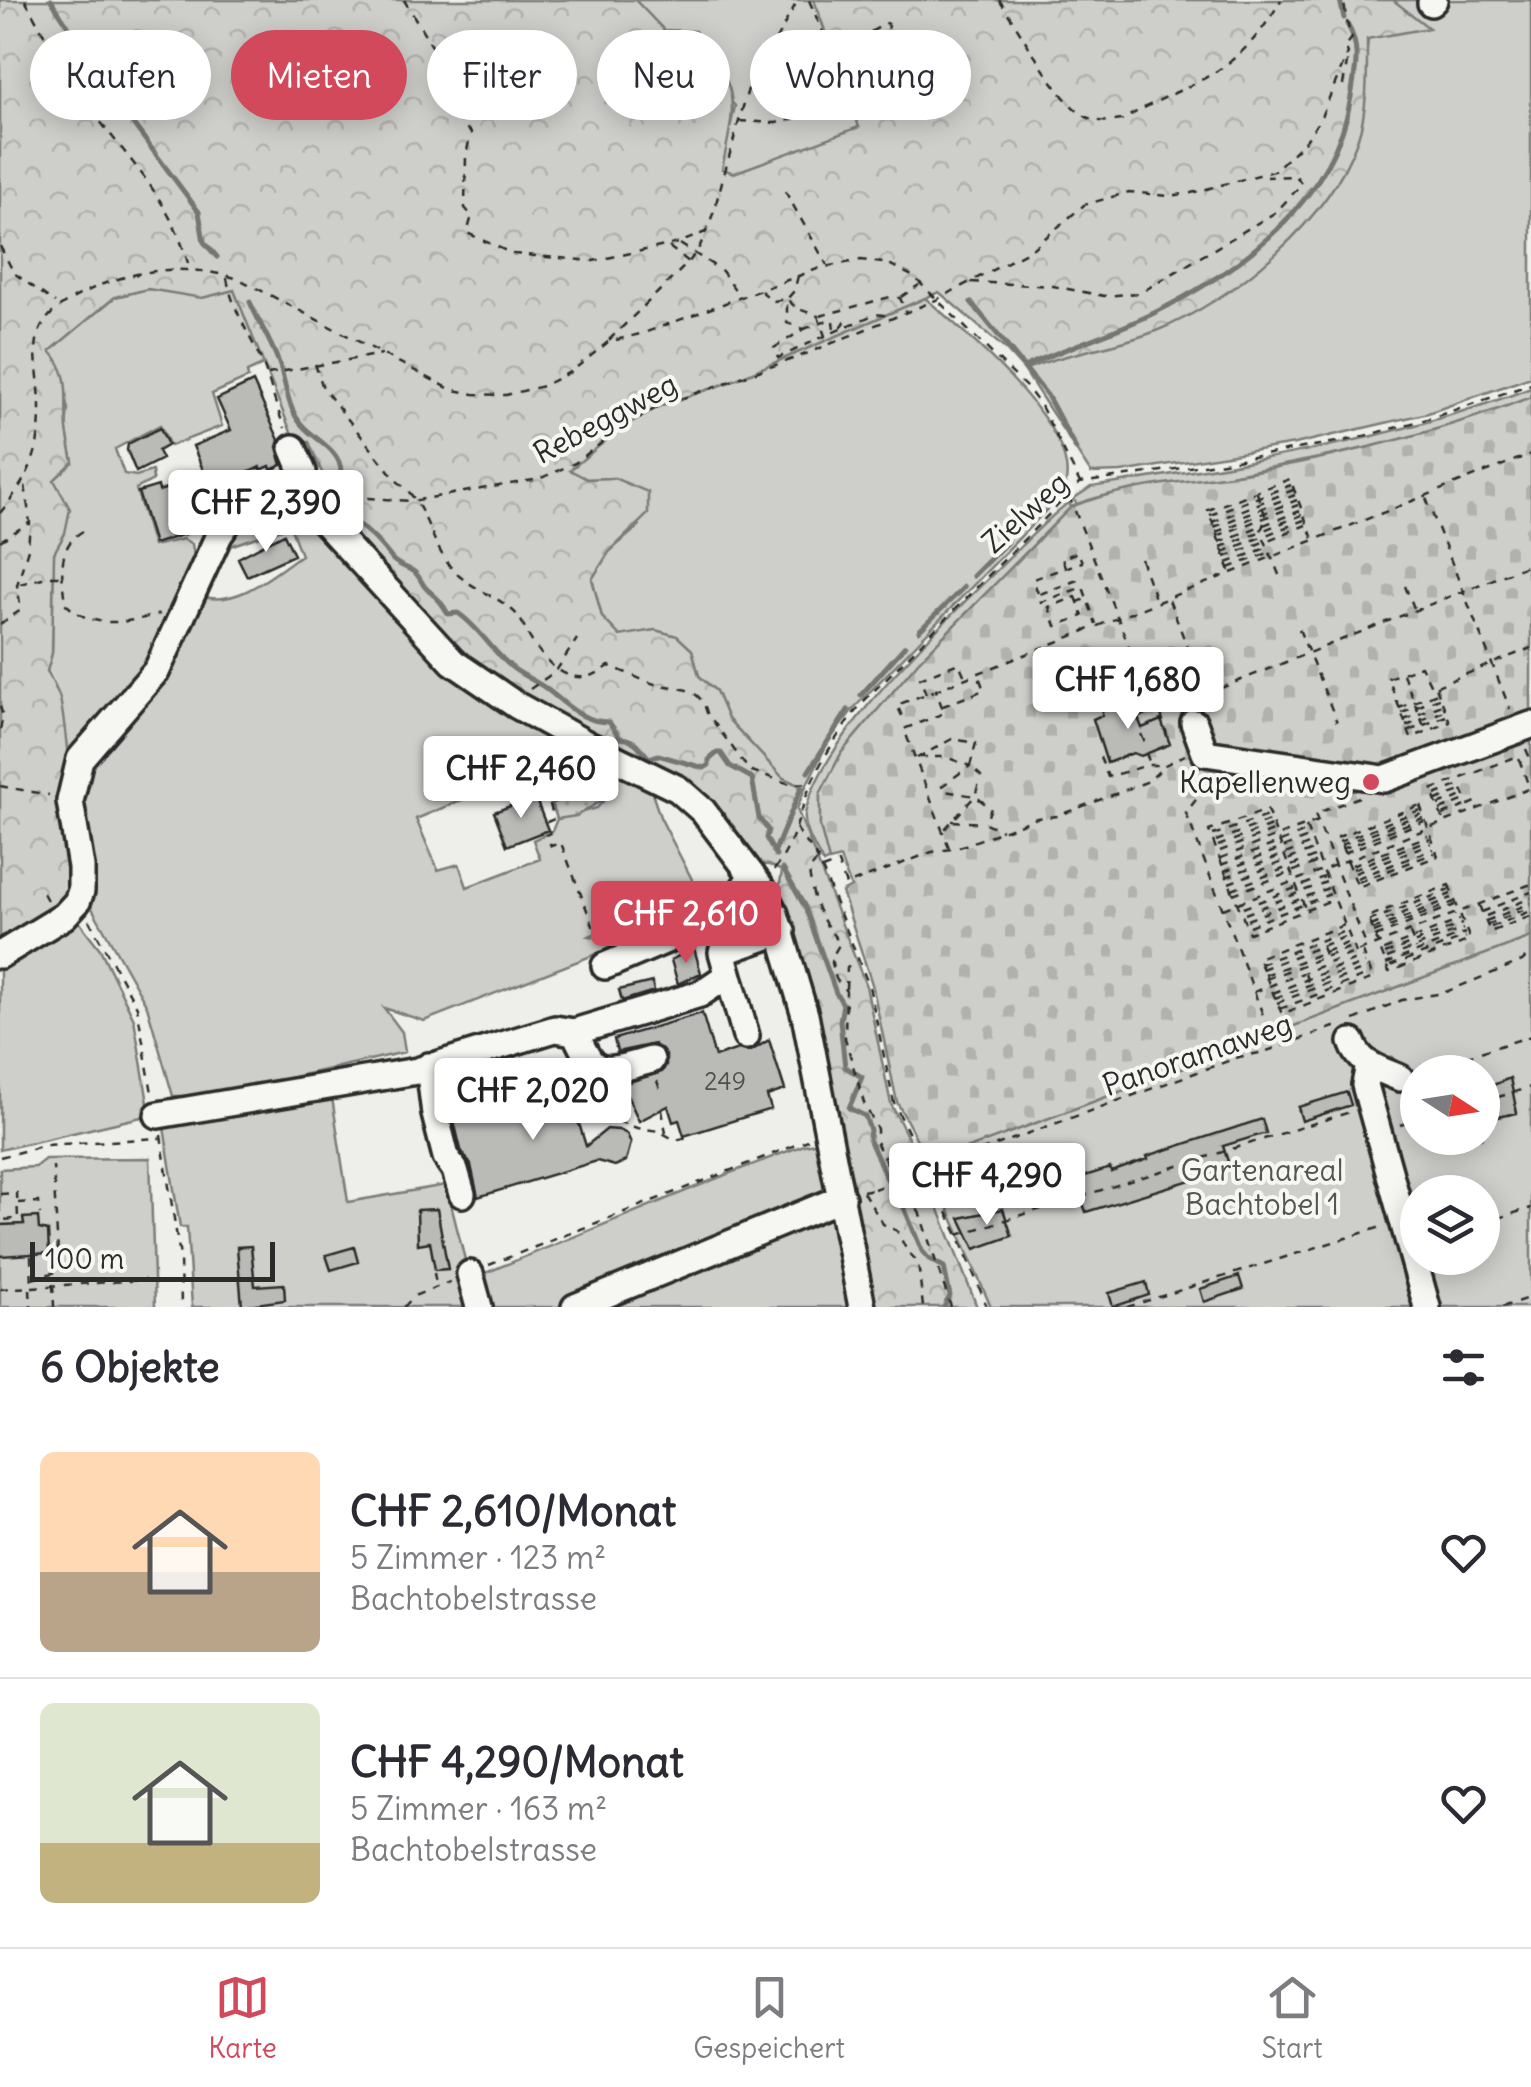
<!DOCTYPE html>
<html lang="de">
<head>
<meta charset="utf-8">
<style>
	body { margin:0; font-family:Delius,sans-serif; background:#f7f7f7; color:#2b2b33; height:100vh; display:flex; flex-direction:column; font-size:38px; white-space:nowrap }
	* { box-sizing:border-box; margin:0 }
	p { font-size:32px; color:#7c7c81 }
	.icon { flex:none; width:55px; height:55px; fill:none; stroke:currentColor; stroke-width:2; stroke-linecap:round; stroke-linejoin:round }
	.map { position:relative; height:1307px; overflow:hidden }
	.panel { display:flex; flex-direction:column; background:#fff; flex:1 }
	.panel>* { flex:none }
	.top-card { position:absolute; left:30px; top:30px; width:1000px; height:90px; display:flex; gap:20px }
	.needle { width:65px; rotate:102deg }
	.tools { position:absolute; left:1400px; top:1055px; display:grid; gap:20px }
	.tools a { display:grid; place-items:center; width:100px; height:100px; border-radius:50%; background:#fff; box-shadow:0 5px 25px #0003; font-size:50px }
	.scale { position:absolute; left:30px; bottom:25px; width:245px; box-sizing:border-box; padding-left:10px; border:5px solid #2b2b2b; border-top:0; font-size:28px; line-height:35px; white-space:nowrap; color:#2b2b2b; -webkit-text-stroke:8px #f6f6f2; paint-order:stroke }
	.price { position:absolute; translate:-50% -85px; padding:0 22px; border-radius:10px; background:#fff; color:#222; font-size:32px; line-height:65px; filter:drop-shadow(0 2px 5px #0008) }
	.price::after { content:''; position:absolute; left:50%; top:60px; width:30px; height:22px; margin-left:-15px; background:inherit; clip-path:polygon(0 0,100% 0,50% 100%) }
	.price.current { background:#d1495b; color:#fff }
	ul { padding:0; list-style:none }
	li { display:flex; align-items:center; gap:30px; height:250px; padding:0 40px }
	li+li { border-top:2px solid #e1e1e2 }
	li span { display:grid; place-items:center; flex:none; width:280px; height:200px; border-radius:15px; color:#555 }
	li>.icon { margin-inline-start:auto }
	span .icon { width:120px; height:120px; fill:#fffc; stroke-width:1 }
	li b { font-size:42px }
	h2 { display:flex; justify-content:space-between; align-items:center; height:120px; padding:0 40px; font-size:42px }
	.pill { padding:0 35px; border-radius:45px; background:#fff; box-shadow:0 5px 25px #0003; font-size:35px; line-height:90px }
	.pill.current { background:#d1495b; color:#fff }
	.tab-bar { display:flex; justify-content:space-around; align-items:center; height:140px; border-top:2px solid #e1e1e2; background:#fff; font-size:28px; color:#7c7c81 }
	.tab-bar a { display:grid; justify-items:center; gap:5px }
	.tab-bar .current { color:#d1495b }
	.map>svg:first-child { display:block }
</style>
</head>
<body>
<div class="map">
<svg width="1531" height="1307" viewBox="0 0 1531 1307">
	<defs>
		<pattern id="forest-crowns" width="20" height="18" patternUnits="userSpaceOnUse" patternTransform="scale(2.5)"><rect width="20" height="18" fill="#cececa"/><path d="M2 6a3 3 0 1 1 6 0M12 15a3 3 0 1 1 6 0" fill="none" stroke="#b1b1ae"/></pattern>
		<pattern id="cemetery-stones" width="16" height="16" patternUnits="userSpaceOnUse" patternTransform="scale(2.5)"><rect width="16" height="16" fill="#cececa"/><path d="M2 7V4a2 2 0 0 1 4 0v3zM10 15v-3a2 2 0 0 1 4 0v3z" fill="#b1b1ae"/></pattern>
		<pattern id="park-dots" width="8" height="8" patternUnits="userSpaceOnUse" patternTransform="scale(2.5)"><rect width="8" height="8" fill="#cececa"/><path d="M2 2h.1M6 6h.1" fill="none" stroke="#b1b1ae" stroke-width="1.8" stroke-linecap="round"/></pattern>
	</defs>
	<rect width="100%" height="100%" fill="#eeeeea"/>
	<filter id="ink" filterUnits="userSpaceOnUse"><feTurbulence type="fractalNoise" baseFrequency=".01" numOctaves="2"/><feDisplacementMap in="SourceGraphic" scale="20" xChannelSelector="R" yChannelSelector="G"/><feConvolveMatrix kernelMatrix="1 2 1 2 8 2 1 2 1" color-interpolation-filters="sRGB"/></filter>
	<g filter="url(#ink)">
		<path fill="#cececa" stroke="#7c7c7a" stroke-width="2.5" fill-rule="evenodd" d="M635,0H814L860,128L734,173L721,169L735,106Z
			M1372,0H1531V377L1428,413L1295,444L1121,472L1091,473L1024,370L1045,361L1095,348L1228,292L1270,257L1317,209L1340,175L1358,137Z
			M148,289L205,297L234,290L265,364L247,372L248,378L212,394L222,426L170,446L160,425L115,449L124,474L136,476L152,471L153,480L136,489L153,546L183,539L192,544L195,562L140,677L85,734L68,762L59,696L47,671L52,653L54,553L65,533L54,480L73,462L66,426L68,409L50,351L115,297Z
			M925,298C963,331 1098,441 1060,496L854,708L828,742L805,788L783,778L728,719L716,691L699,676L692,650L677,636L655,630L620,636L602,617L592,579L609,552L639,526L614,478L587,479L569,470L621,428L660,406L727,383Z
			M1531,388V397C1431,438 1325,458 1219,477C1171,486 1123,488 1077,504L1073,499L1091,487C1241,464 1388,442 1531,388Z
			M1069,502L1071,507L919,661L842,752L820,795V826L829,860L823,863C816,849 803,829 805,814C820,739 942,624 997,570C1021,547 1043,522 1069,502Z
			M272,505L297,514L347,563L559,742L510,780L416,819L438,870L459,864L467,887L540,859L533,840L552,831L557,819L597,808L604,800L599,785H590L585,771L606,764L648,781L660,817L699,893L589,936L627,942L424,1021L384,1008L402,1032L405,1052L209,1096H173L147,1006L88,901L79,781L200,596C237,608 272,575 301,555L290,526L224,548C233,526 249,511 272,505Z
			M77,919L100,949L134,1019L150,1115L0,1150V968Z
			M1531,937V1307H1432L1418,1258H1482V1192H1418L1417,1255L1371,1087L1400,1078L1393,1057L1363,1055L1350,1050L1419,1307H991L933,1174L949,1168L944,1157L1262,1039L1273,1040L1275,1033ZM1418,1072H1482V1138H1418Z
			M331,1091L348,1202L446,1185L477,1307H192L187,1227H180L163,1121Z
			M820,1142L849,1307H483L478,1276L725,1175L804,1145Z
			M150,1158L155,1307H0V1169L35,1167L45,1159Z"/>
		<path fill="url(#forest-crowns)" stroke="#7c7c7a" stroke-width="2.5" d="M0,0H635L664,30L695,31C740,93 737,96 722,169L734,173L859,127L814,0H1393L1429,28L1367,39C1367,71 1368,108 1358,138C1330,220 1234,300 1156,331C1114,348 1066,352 1024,370L1005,349L939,292L727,383L660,406L621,428L570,470L587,479L614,478L648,492V514L609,552L592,579L602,617L620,636L655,630L677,636L692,650L699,676L716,691L728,719L783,778L805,788L797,809L866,986L891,1104L922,1166L977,1307H870L778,896L782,871L769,865L756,864L710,808L457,657L332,514L339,497L323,475L309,442L297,447L234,290L202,298L148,289L115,297L50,351C73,376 64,399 67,429C68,440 71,452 73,462L54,480L70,509L65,533L54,553L52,653L47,671C51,680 57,689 60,699C68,735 80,870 63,898C50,919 20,931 0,943Z"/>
		<path fill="url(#cemetery-stones)" stroke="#7c7c7a" stroke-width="2.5" d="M1531,397V937L1275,1033L1274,1040L1262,1039L944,1157L941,1154L927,1159L897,1102L872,984L842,892L851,887L840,858L829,861L820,826V794L842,752L919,661L1071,507C1127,484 1191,482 1250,472C1346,455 1441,432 1531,397Z"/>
		<path fill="url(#park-dots)" stroke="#7c7c7a" stroke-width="2.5" d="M599,784L604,799L576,816L557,819L552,804L590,785Z"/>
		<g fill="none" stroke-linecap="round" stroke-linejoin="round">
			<path stroke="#757573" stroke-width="5" d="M51,0L128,117L199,212L204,242L217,257
				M1340,0L1344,18
				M250,302C259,323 273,345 280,366C286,385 288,410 302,425C315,440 341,450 341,472L347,475C353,491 345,501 346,517C366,528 379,542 392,559C397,565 406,567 413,571C421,576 421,585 428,590C437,598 442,602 448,614L458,613C480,628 493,653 514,669C525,677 538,682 548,690C567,705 582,722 609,722L620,738C636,739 639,747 649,758L658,755L704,768L709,765V760L717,753H721L730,766L752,778L759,818L768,830L766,838L776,856
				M971,302L1047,395L1076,449
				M1024,367C1066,347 1111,334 1152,314C1240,271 1334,201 1351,97C1355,71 1362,48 1347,24
				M1021,528L1056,492
				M973,576L1008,541
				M919,631L964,587
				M861,695L905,646
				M808,772L848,710
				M774,853L801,788
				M783,869L805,907L836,993L843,1004L840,1021L845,1067L862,1077L849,1108L865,1116L870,1130L869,1139L886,1177L901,1200L922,1251L929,1259L944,1267L950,1296L944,1307"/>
		</g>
		<path fill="#babab7" stroke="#2b2b2b" stroke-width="2.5" d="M253,382L279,440L277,447L282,465L271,470L270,466L261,470L260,467L229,482L232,488L214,496L193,446L231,430L217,399Z
			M160,428L168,445L158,451L162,459L136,472L127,450L128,444Z
			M184,483L198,530L154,544L138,492L158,486L159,491Z
			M284,534L294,555L247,576L238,558Z
			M1130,697L1142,728L1161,720L1170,744L1141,756L1133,753L1107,763L1093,719L1102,715V710Z
			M535,797L548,830L507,846L494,812Z
			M694,948L701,973L678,984L671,960Z
			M652,982L654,991L622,1001L619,990Z
			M702,1013L715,1057L738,1049L751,1051L769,1040L785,1090L767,1096L771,1109L684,1136L679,1120L673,1122L668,1106L639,1121L622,1084L662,1072L666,1065V1055L654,1044L617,1052L614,1039Z
			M1510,1078L1517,1113L1498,1117L1486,1088Z
			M568,1088L586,1146L607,1129L619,1130L627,1134L631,1143L626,1161L615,1166L597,1161L478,1197L471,1165L461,1150L454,1121Z
			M1347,1092L1351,1105L1302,1121L1298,1107Z
			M1262,1119L1266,1133L1223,1146L1230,1168L1086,1212L1079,1192L1056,1198L1053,1186L1110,1168L1111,1172L1148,1159L1147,1156Z
			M437,1209L448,1269L435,1270L430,1242L418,1244L417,1210Z
			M1003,1209L1012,1236L975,1249L960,1218Z
			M38,1217L39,1229L48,1231L49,1253L0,1256V1225L24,1224L23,1218Z
			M251,1246L255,1286L284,1284L285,1300L242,1306L237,1247Z
			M354,1247L358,1262L331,1270L326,1255Z
			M1239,1276L1243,1289L1204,1302L1200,1289Z
			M1146,1282L1149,1295L1113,1307L1109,1293Z"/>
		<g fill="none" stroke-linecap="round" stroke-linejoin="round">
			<defs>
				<path id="minor" d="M1431,3L1434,0
					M293,448L303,472L293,496
					M1194,723L1205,753L1384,779L1531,725
					M0,955L64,916L77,902L81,891V867L70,801L80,759L157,670L219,535L238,508L248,500L267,492L293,496L320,517L453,662L516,705L590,746L678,789L703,811L760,886L775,914L805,1015L862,1307
					M605,966L718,918L730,909L752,875
					M746,1036L722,952L782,931
					M1352,1042C1359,1064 1379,1069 1400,1078
					M651,1060C635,1064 605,1077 592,1063C584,1055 580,1041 574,1032L700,994L728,975
					M1369,1065L1365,1085L1427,1307
					M429,1066L435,1114L446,1157L455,1170L462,1194
					M158,1115L417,1071L555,1029L574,1032
					M470,1274L479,1307
					M575,1307L842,1198"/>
			</defs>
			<use href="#minor" stroke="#2b2b2b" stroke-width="32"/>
			<path stroke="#2b2b2b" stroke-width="2.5" stroke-dasharray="8 8" stroke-linecap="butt" d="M25,0C43,32 59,64 79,93C121,153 170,194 189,267
				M404,0L438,56L461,123L471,133L466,155L465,208L472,216L467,233L513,254L593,261L679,243L708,231
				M999,0C1020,29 1056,98 1083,115C1096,123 1108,122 1122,120C1194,78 1235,80 1281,0
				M1343,85L1348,57
				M862,115L884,106L903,78
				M739,121L776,123L805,116L904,77L887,23L850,43L829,47L809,0
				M785,191L827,265
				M680,244L722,271L740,297
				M0,246L14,273L55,303
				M669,247L689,262
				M798,276L794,291L787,299V323L804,329L774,348L778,358L825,336
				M227,278C232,310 252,338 264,367C271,387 276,408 285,428
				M971,282L1053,286L1104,296L1140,293L1276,212L1302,184L1296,176L1267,177
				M761,291L773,301L787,299L796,308L818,316L825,336L875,314L890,316
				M901,297L919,285
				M820,316L890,297L900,298L906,311
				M833,321L834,330
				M841,328L846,320
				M804,329L827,321L826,315
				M609,340L689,262L700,246L713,214L748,89L798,0
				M315,364L323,388L397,481C427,502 429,544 454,571C472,590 502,597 518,616C524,624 527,635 533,643C553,672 577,690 609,666C624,671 640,680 655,684C679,689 700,686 707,713L749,770L790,784L811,783
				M268,374L382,354
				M1257,493L1266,517L1261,531L1280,577
				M1069,496L1156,714L1531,564
				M1426,498L1510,709
				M336,500L355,497L412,501L539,479L575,463L621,428L660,406L801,356L936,300L1032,249L1084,205L1129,192L1169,196L1191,193L1274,171L1307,139L1321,117L1348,53L1345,47L1352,38C1346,25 1347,14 1343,0
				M0,513C18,491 34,468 38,439C50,353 0,327 103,284C149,267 192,265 239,279L450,389L474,394L506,395L543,386L572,371L608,342L644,333L820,268L861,260L889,264L914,277L1028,389L1041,406L1080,483
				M1210,515L1291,485
				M1212,522L1293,490
				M1214,527L1295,495
				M83,531C56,546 62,577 65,603C91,630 127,623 160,614
				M1216,532L1297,500
				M1217,536L1298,505
				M0,541L29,523
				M1219,542L1300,511
				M1221,547L1302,515
				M1223,552L1304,520
				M1225,557L1306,525
				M1141,559L1156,601
				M1227,563L1266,548
				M1065,567L1062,558L1078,552L1082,562L1033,579L1041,602L1083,587L1096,624
				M1229,568L1268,553
				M1230,571L1208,510L1290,479L1313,539
				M20,584L50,576H61
				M1405,586L1414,608
				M1040,594L1080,579
				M1169,600L1192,659
				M1078,602L1076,597L1049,607L1056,626L1083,616L1078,602L1086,599
				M0,624L21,610L17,585L28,549L30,523L25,484
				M1299,629L1337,722
				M1403,674L1426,731
				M1436,687L1450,722L1411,738L1388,678L1421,666L1432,688L1531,648
				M530,689L556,671L577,639
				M926,694L920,678L959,663L965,677
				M0,706L3,716L0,730
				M943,706L984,690L978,674
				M1399,708L1437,693
				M1402,713L1439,698
				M1161,714L1167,734
				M902,716L897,705L934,691
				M1139,717L1154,711
				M1404,720L1442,705
				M1406,726L1444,711
				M1409,731L1446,716
				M1141,734L1145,743
				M1526,749L1531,761
				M1146,753L1150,764
				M919,757H946L970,766L942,786L944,791L975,796L943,831
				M1100,757L1108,777L1148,765H1164
				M917,758L952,739L976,743L970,766L981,776L975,796L991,808L985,823L1002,830
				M587,767L545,787L554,819L547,822L550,833L546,835L551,846L561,843L597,936L617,937
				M1215,774L1186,813L1271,1036L1284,1042
				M0,786L49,795
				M1435,795L1460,785L1469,805L1476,802L1478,808
				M1359,797L1315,814L1367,948
				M1436,800L1461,791
				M1420,805L1438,856L1358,887L1338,837Z
				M1438,805L1463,796
				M1440,810L1465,800
				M1443,815L1468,805
				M1443,819L1431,790L1518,756L1529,787
				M952,821L983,823
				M1318,821L1277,836L1267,810L1209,831L1249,933L1334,899
				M1306,827L1356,953
				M796,828L818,859L869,986L894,1103L958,1235L987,1307
				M1213,835L1267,816
				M1216,841L1269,821
				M1339,842L1420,810
				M1341,845L1421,814
				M1218,846L1271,826
				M949,848L904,729L944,713L936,690L1531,454
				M1342,849L1423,818
				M1220,851L1273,831
				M1344,853L1424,821
				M1221,858L1277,836L1305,908
				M817,861L809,870C812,900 820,920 840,943L831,959L836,979L846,991L845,1038L864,1103L877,1129V1144L899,1187L910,1196L920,1214L951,1307
				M1221,865L1306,832
				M1352,865L1428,836
				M822,869L838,863L846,885L932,852L957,848L1037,818L1057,816L1149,781L1165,765L1185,755
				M1353,869L1430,839
				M774,870C794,845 799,813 811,784C824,754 842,729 861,704L1080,483L1230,461L1353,439L1431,418L1531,384
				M1224,871L1308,838
				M1355,873L1431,843
				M1226,877L1311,844
				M1357,878L1434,849
				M1358,882L1435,853
				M1229,883L1313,850
				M1449,885L1470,940L1389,972L1368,917Z
				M1232,889L1317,856
				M43,893L48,902
				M1233,894L1318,862
				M1479,905L1490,932L1531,916
				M1243,908L1324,877
				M1223,909L1531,788
				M1482,912L1531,892
				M1245,914L1326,882
				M1486,916L1531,898
				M89,920L137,1007L152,1093
				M1247,920L1328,888
				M1369,921L1449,890
				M1486,921L1531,903
				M1344,925L1258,958L1282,1014L1373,978L1363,952
				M1487,925L1531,907
				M1249,926L1330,894
				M1371,926L1451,894
				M1491,927L1531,911
				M1373,930L1452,898
				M1374,933L1454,902
				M1410,933L1416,949
				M1375,937L1455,905
				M1322,947L1328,962
				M1384,950L1460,920
				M1385,954L1462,924
				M1387,958L1463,929
				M1260,964L1345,931
				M1386,964L1465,933
				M1390,966L1466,937
				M1262,969L1347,936
				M1305,974L1311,990
				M1265,975L1350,942
				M1266,979L1351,947
				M846,989L847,968L856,961
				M1254,992L1531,884
				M1273,993L1363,957
				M1275,998L1365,963
				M1277,1003L1367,968
				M1280,1009L1370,974
				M1354,1020L1402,1000L1443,993L1522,961L1531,953
				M1420,1071L1531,1036
				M657,1081L661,1092
				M608,1091L617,1121L637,1128L659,1131L675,1140L693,1136
				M1482,1102L1531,1087
				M662,1110L666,1133
				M1400,1125L1418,1120
				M161,1135L180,1257L181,1307
				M0,1157L46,1145L160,1138
				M890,1165L911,1176L910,1194
				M905,1178L1239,1057L1264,1052L1337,1026
				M863,1191L874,1189
				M863,1192L883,1224L897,1231L907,1251L918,1262L923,1307
				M0,1194L17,1193L18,1219L0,1220
				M18,1203L39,1202L40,1214
				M1482,1223L1531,1208
				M958,1235L1350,1112
				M31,1256L32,1285
				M489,1265L808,1140
				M434,1273L436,1285
				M32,1279L59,1271L53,1166
				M53,1284L54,1307
				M0,1289L145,1280
				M30,1289L31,1307
				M404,1307L414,1296L450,1282
				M1127,1307L1381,1227
				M1502,1307L1531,1297"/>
			<use href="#minor" stroke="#f6f6f2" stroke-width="25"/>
			<path stroke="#2b2b2b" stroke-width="2.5" stroke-dasharray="8 8" stroke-linecap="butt" d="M874,1189L905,1178"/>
		</g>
	</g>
	<circle fill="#d1495b" stroke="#f6f6f2" stroke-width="4" cx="1371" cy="782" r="10"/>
	<g text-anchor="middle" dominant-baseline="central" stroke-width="8" stroke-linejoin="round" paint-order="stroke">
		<g font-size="25" fill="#4f4f4e">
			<text x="725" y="1081">249</text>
		</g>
		<g font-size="30" fill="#2b2b2b" stroke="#f6f6f2">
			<text transform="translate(605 418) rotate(-28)">Rebeggweg</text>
			<text transform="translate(1025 512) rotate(-42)">Zielweg</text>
			<text transform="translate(1197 1054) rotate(-19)">Panoramaweg</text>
		</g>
		<g font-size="30" fill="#2b2b2b" stroke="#f6f6f2" text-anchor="end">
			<text x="1351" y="782">Kapellenweg</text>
		</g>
		<g font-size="30" fill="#545453" stroke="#f6f6f2">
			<text x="1262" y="1170">Gartenareal<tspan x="1262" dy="34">Bachtobel 1</tspan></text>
		</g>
	</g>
</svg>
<div class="tools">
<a><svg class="needle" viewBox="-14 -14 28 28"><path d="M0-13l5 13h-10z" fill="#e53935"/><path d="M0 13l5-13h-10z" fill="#7c7c81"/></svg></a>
<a><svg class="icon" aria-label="layers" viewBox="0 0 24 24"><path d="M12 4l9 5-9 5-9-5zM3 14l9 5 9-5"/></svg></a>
</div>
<div class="scale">100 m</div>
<b class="price" style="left:266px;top:555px">CHF 2,390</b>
<b class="price" style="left:1128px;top:732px">CHF 1,680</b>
<b class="price" style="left:521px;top:821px">CHF 2,460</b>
<b class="price current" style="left:686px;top:966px">CHF 2,610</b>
<b class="price" style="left:533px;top:1143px">CHF 2,020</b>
<b class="price" style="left:987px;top:1228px">CHF 4,290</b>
<div class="top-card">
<a class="pill">Kaufen</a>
<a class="pill current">Mieten</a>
<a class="pill">Filter</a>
<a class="pill">Neu</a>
<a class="pill">Wohnung</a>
</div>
</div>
<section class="panel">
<h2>6 Objekte<svg class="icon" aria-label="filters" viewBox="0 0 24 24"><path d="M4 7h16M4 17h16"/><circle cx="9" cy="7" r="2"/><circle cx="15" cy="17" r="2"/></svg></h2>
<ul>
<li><span style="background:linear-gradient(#ffd9b3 60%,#b9a48a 0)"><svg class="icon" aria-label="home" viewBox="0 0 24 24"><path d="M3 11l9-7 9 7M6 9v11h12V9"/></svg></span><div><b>CHF 2,610/Monat</b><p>5 Zimmer · 123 m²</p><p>Bachtobelstrasse</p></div><svg class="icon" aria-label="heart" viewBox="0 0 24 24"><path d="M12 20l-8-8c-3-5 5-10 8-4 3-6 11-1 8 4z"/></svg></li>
<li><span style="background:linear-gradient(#dfe7d0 70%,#c2b280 0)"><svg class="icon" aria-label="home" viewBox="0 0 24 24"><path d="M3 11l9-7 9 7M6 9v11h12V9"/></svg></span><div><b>CHF 4,290/Monat</b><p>5 Zimmer · 163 m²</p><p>Bachtobelstrasse</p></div><svg class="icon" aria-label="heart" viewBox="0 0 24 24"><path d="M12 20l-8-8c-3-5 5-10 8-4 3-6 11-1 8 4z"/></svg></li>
</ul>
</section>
<nav class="tab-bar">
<a class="current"><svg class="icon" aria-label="map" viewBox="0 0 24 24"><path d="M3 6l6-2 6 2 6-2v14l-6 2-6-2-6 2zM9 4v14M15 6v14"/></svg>Karte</a>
<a><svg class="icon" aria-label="saved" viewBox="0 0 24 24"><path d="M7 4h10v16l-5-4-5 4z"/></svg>Gespeichert</a>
<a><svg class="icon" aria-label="home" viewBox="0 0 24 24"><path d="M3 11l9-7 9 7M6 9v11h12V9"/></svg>Start</a>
</nav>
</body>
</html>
